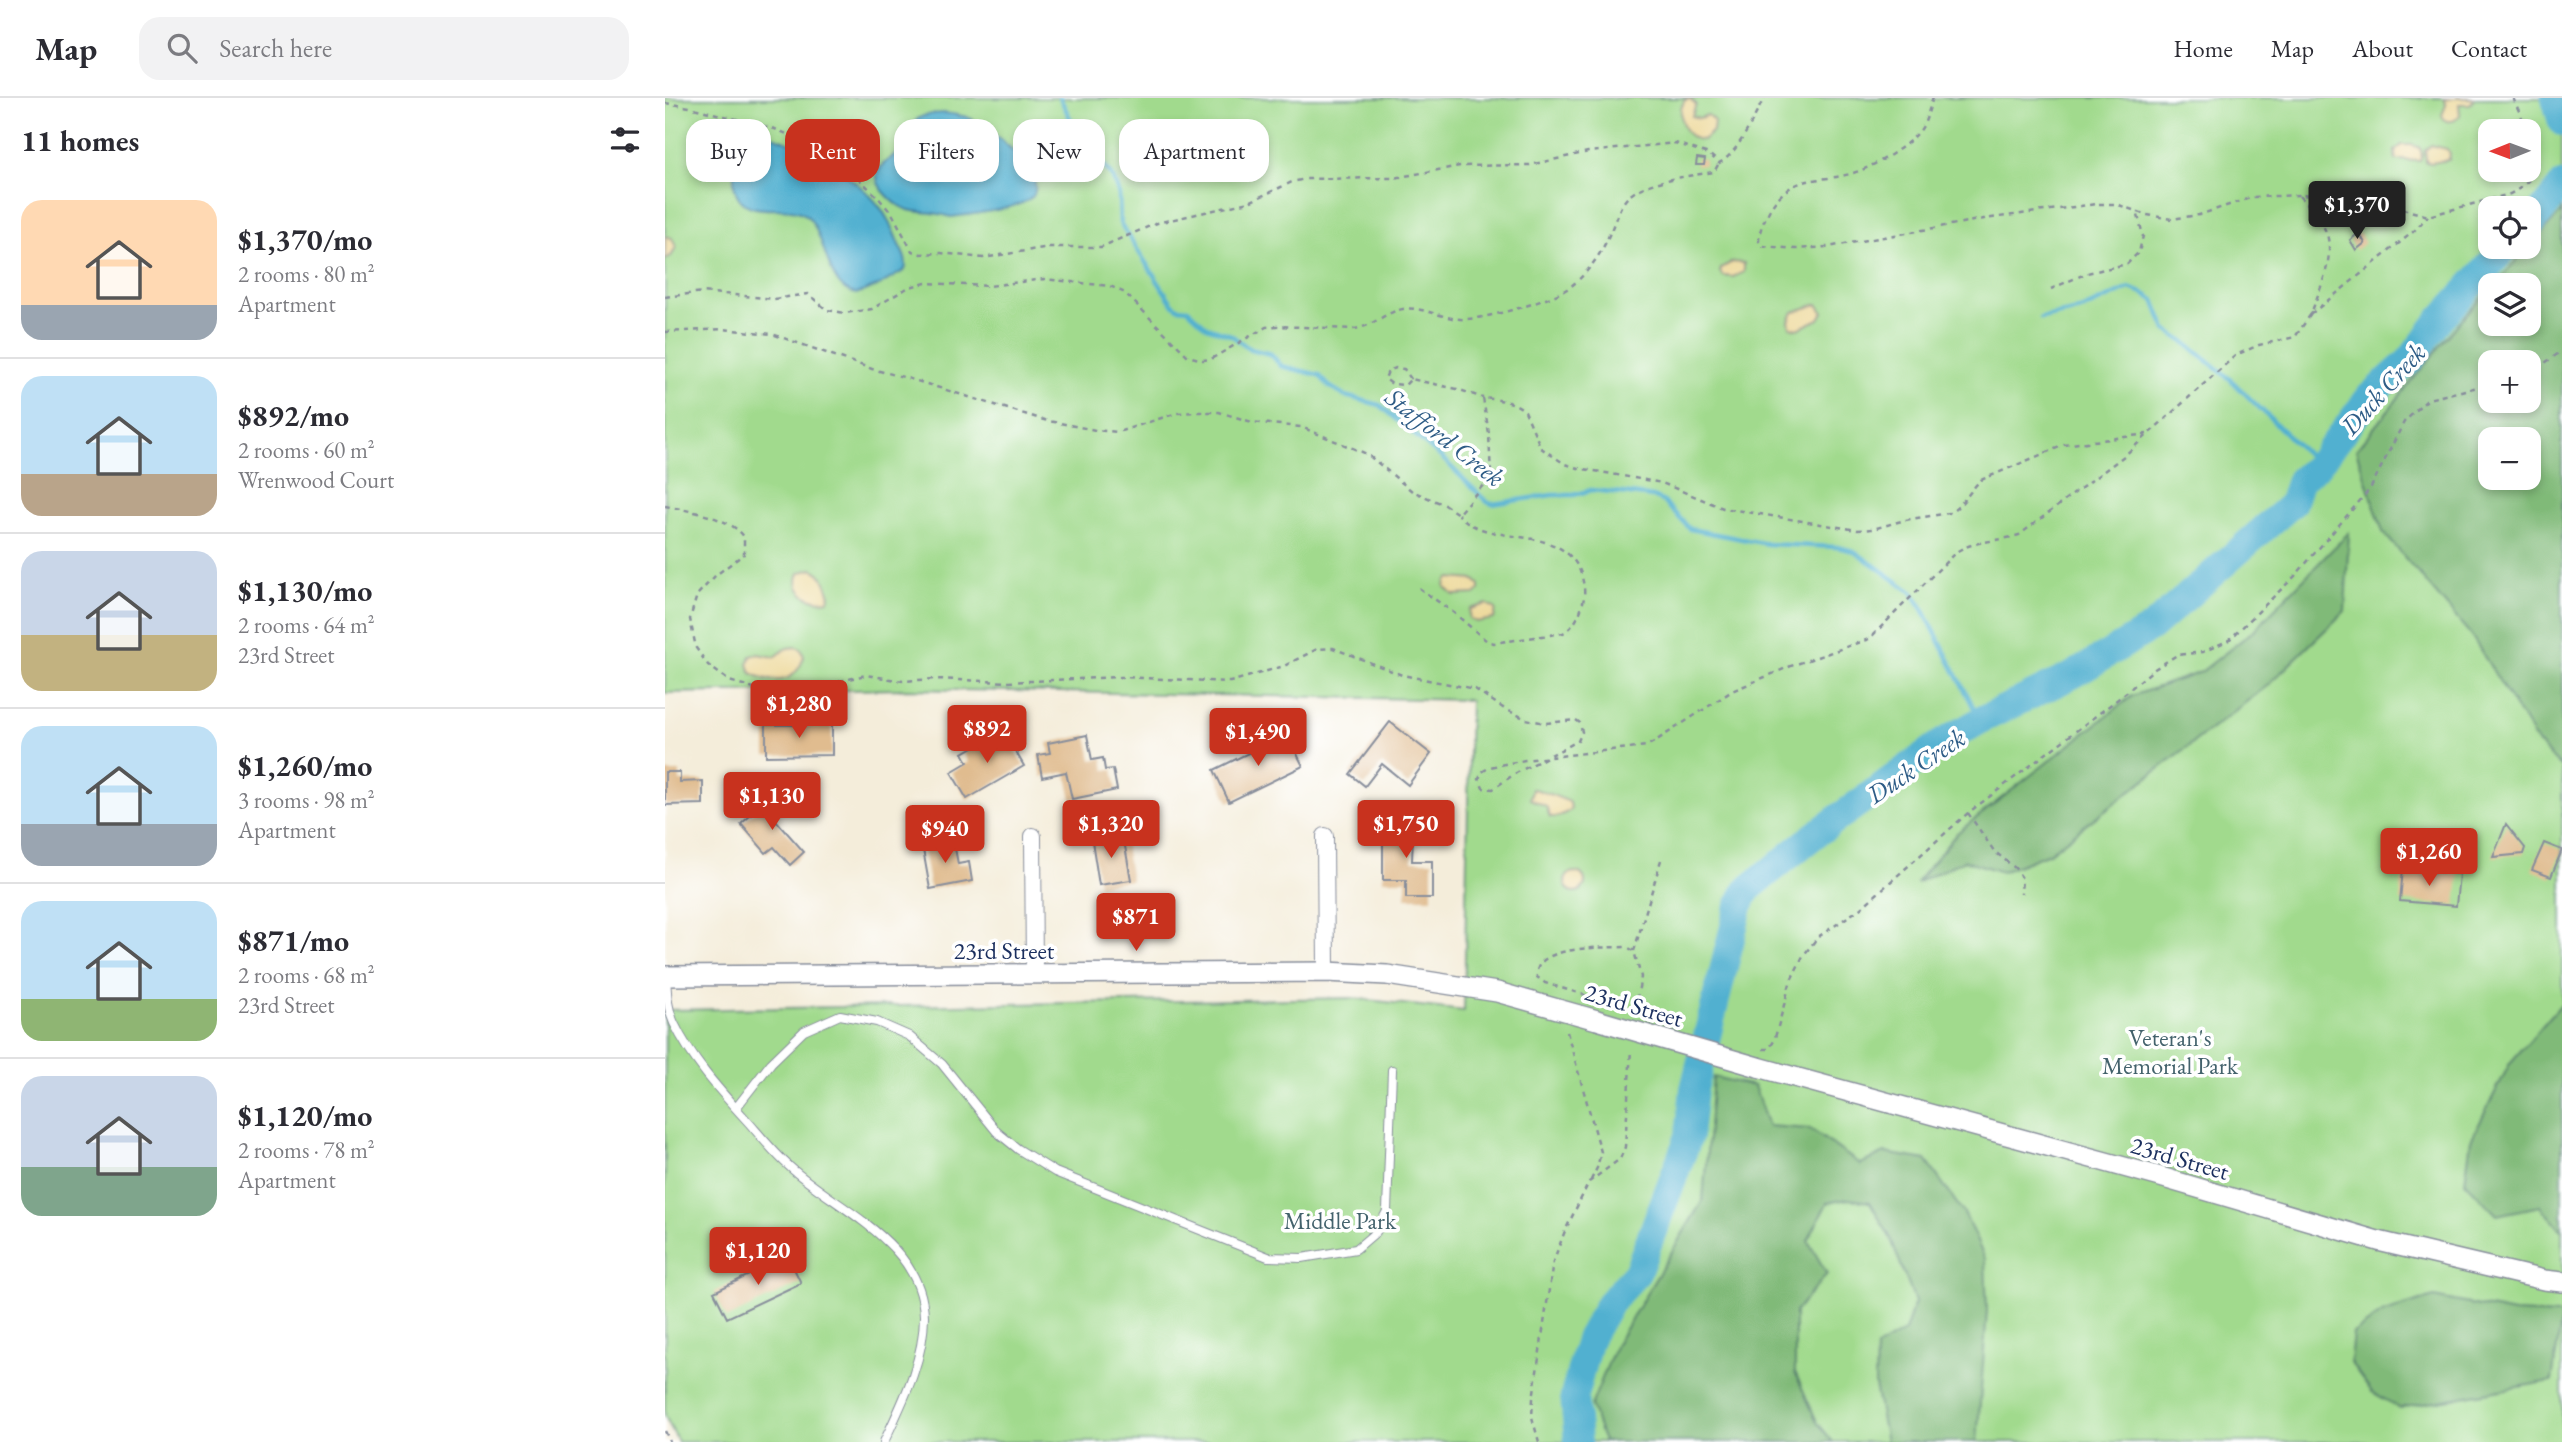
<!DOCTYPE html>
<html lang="en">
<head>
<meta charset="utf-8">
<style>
	body { margin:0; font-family:"EB Garamond",serif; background:#f2f2f3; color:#2b2b33; height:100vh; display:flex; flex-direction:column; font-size:26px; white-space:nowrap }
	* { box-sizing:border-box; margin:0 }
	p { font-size:23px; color:#7c7c81 }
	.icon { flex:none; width:38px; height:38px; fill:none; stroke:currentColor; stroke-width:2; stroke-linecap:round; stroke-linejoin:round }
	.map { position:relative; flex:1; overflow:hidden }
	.side { display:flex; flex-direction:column; background:#fff; width:665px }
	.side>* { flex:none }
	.hud { position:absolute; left:21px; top:21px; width:665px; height:63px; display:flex; gap:14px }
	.needle { width:46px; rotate:269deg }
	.fabs { position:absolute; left:1813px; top:21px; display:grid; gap:14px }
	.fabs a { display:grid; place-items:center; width:63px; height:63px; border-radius:14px; background:#fff; box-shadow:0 4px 10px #0003; font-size:35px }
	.price { position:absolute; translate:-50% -60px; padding:0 16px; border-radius:7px; background:#c8321e; color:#fff; font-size:23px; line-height:46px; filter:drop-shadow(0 2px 4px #0008) }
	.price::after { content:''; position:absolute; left:50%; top:42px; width:21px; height:16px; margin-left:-10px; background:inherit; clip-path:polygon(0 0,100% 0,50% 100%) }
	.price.current { background:#222; color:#fff }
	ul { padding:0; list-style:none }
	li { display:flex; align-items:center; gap:21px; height:175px; padding:0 21px }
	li+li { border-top:2px solid #e1e1e2 }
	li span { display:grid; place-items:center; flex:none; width:196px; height:140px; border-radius:21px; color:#555 }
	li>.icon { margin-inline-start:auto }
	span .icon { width:84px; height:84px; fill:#fffc; stroke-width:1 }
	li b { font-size:30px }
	h2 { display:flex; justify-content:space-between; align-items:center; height:84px; padding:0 21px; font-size:30px }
	.chip { padding:0 24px; border-radius:21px; background:#fff; box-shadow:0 4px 10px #0003; font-size:24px; line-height:63px }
	.chip.current { background:#c8321e; color:#fff }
	header { display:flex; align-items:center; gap:42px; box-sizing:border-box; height:98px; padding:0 35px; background:#fff; border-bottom:2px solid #e1e1e2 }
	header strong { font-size:33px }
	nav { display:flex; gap:38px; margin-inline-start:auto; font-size:24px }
	.search { width:490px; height:63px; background:#f2f2f3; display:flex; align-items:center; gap:18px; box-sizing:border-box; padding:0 24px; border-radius:21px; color:#7c7c81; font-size:26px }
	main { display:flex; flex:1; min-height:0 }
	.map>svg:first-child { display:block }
</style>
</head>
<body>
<header>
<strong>Map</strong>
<div class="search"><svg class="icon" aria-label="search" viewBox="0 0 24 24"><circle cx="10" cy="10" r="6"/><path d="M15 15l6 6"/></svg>Search here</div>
<nav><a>Home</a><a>Map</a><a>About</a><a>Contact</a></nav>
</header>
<main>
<section class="side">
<h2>11 homes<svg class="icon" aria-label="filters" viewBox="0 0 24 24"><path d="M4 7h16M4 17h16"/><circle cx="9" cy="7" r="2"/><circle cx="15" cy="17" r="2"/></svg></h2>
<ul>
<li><span style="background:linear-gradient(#ffd9b3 75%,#9aa5b1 0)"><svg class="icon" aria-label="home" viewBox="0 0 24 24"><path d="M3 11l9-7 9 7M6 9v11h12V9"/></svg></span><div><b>$1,370/mo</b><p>2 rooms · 80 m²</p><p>Apartment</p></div></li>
<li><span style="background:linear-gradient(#bfe0f5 70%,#b9a48a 0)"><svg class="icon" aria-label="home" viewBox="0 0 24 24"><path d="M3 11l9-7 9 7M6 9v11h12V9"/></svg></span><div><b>$892/mo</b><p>2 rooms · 60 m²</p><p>Wrenwood Court</p></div></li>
<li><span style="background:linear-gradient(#c9d6e8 60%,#c2b280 0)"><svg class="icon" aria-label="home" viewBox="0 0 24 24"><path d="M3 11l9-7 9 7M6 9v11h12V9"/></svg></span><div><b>$1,130/mo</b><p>2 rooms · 64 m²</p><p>23rd Street</p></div></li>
<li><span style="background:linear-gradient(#bfe0f5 70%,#9aa5b1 0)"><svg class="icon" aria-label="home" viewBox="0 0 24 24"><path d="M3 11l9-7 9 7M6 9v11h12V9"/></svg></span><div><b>$1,260/mo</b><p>3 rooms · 98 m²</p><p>Apartment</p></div></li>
<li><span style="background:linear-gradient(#bfe0f5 70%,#8fb573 0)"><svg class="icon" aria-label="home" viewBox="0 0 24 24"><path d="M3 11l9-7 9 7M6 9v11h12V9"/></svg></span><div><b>$871/mo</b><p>2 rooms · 68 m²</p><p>23rd Street</p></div></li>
<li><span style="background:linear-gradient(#c9d6e8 65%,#7fa58c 0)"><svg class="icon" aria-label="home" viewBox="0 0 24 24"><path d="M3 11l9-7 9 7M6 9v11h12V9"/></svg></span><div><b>$1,120/mo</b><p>2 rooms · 78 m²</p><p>Apartment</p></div></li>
</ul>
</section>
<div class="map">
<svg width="1897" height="1344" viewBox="0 0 1897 1344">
	<rect width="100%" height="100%" fill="#fff"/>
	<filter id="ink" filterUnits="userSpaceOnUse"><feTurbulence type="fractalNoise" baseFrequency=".0143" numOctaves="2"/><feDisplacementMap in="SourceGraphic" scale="14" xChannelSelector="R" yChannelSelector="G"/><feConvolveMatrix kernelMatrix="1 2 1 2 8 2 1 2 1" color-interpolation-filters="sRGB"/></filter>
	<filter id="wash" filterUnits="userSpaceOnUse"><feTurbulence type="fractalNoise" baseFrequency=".00686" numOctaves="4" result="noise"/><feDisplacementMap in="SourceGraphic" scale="28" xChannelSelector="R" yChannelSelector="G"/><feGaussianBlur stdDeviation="1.57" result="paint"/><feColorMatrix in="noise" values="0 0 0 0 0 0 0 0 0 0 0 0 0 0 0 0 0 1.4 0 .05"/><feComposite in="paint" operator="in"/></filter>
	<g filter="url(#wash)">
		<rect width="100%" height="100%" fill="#f4edda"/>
		<path fill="#a1da8d" stroke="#5e8476" stroke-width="2" fill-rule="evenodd" d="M0,0H1897V1344H13L0,1318V912L686,900L799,913L805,602L241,591L0,595ZM1825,33H1864V72H1825ZM1825,110H1864V149H1825ZM1825,187H1864V226H1825ZM1825,264H1864V303H1825ZM1825,341H1864V380H1825Z"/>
		<path fill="#80ba78" stroke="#4e746b" stroke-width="2" fill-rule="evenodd" d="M1897,113V670L1873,646L1806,537L1718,434L1691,352L1796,222L1825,191V226H1864V187H1829ZM1825,264H1864V303H1825ZM1825,341H1864V380H1825Z
			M1684,434L1680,513L1602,588L1384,755L1337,774L1299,762L1251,785L1292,735L1467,598L1536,574L1588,533Z
			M1897,905V1133L1875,1108L1832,1117L1800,1084L1806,1042L1845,965Z
			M1048,979L1089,988L1103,1028L1145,1031L1195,1066L1220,1055L1261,1062L1300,1117L1320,1161L1322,1213L1312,1344H1221L1210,1287L1211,1250L1240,1233L1250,1204L1226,1141L1205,1104L1183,1101L1162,1105L1143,1143L1162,1176L1130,1214V1274L1152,1324L1168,1344H939L926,1308L951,1246L1038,1102Z
			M1769,1199L1849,1215L1897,1217L1887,1283L1735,1310L1707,1294L1685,1264L1688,1235L1719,1214Z"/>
		<path fill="#eeda9e" stroke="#84847e" stroke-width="2" d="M1024,0L1031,6L1027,18L1034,20L1043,17L1049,23L1048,33L1038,42C1019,42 1011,18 1019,3Z
			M1779,0H1809V1L1805,6H1794L1795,17C1791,23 1786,25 1779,22L1777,17L1781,7Z
			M1737,47H1747L1755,50L1757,57L1755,63L1731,62L1730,53Z
			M1766,47L1782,51L1785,56L1784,62L1766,65L1761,64L1760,52Z
			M0,138L7,140L11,149L7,157L0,162Z
			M1067,164L1079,165V174L1068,179L1058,178L1055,174L1056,170Z
			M1153,206L1158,214L1154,221L1133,231L1125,229L1124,223L1128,214Z
			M146,471C159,474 160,486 165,497L163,502C146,506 126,493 134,475Z
			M785,480L810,482L815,487V492L810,496L789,497L780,489L781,483Z
			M822,506L831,511L829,521L811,524L804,520L805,511Z
			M131,549L136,551L139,559C130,586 109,587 86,575L83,566L86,558L93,556L110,559L122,550Z
			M867,691C875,691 896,701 905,704L906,712L893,719H885L881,708L865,701Z
			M900 784a10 10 0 1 1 20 0a10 10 0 1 1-20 0Z"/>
		<path fill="#51b0d0" stroke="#367097" stroke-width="2" d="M278,15C287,16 296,17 304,20C322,28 383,74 368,98C359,111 302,117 286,119C256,109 243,122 220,95C214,88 211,84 212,75C217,64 228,60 235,51C255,29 238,17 278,15Z
			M79,33C119,33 191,77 214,108C223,119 229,134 234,147C238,155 243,163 240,172L213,188L191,196C162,191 162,143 145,121C127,99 80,127 70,91C67,79 71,66 68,53C66,43 68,36 79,33Z"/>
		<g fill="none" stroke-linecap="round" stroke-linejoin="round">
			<path stroke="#51b0d0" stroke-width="4.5" d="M395,0L405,20L448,80L454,97L455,125L507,205L513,210L523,211L542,229L566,237L585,251L606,256L616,268L654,277L664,288L680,298L715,307L777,360L822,404L827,406L887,397H909L926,392L957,395L988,399L999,404L1025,431L1103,446L1172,449L1189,453L1247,494L1258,511L1309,610L1318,621
				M1376,220L1418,211L1464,190L1478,195L1489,202L1501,232L1522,246L1565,281L1653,367"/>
			<path stroke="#51b0d0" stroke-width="28" d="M1890,0L1897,24
				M1864,129L1897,87
				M913,1344L909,1298L924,1241L945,1204L972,1175L1024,1038L1029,991L1074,808L1082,792L1151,736L1275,646L1318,621L1408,577L1486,530L1627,406L1635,382L1653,367L1705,298L1745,262L1775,222L1841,149"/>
		</g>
		<g id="blocks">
			<path fill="#e0bc8f" d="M49,45L60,47L58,63L46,61Z
				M1032,60L1040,61L1039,67H1031Z
				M1694,135L1700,145L1691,152L1685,142Z
				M725,624L766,656L743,687L717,666L700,688L685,676Z
				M101,627H167V657L101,658Z
				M338,632L359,668L302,701L286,674L303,664L298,655Z
				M622,636L638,668L564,704L549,672Z
				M422,637L427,662L438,660L440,672L448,671L452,692L407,701L401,674L377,679L373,657L385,655L383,645Z
				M0,674H15V684L38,683V706L0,707Z
				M106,699L118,712L109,720L139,754L125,767L109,749L101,755L76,726Z
				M718,726H756V739H748L747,763H767V800H741V782H718Z
				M1841,726L1860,750L1858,756L1828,759Z
				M458,737L466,782L434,787L427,743Z
				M288,740L293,766L304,764L307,783L265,791L257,746Z
				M1879,745L1897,752L1886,779L1867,772Z
				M1738,771L1794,776L1791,808L1735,803Z
				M123,1158L136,1185L62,1220L49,1194Z"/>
		</g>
	</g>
	<g filter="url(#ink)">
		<use href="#blocks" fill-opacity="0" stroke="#888e9c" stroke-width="2"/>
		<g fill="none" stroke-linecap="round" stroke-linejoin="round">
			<defs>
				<path id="service" d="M1,878C2,894 2,910 9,925C27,963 57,995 85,1026C98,1041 111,1057 125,1069C172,1112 257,1144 259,1218C259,1263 237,1305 219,1344
					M71,1010L106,965L139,933L175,917L212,924L244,938L277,966L332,1034L353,1051L390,1074L603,1159L637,1160L691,1151L711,1134L722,1113L727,972"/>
				<path id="minor" d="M368,738L369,876
					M660,738L661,874"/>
				<path id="tertiary" d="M0,878L661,874L722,877L832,894L932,922
					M1093,969L1492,1078L1713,1143L1879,1182L1897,1184"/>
			</defs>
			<use href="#service" stroke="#888e9c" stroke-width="10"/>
			<use href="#minor" stroke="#888e9c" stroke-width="18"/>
			<use href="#tertiary" stroke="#888e9c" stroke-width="22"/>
			<path stroke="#888e9c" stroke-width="2.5" stroke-dasharray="5 5" stroke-linecap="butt" d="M1268,0C1263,12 1262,25 1253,35C1239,50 1213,66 1194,73C1157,87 1127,72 1104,113C1099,123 1094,132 1094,143L1098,148L1131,151L1163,149L1319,121L1431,106H1451L1482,117L1507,121L1534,117L1588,99L1634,97L1676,99L1717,105L1763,118L1845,96C1864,86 1877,73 1871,50L1848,0
				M0,5L25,9L110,31L150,48L182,70L211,97L228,117L247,153L256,156L276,155L318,160L384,149H436L492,125L584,104L627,84L640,81L729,80L795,68L865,67L923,54L1010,45L1044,56L1054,65C1072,57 1090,18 1099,0
				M1634,98C1644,109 1655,120 1661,134C1671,159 1654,192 1646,216L1748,134L1763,118
				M1386,191L1422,175L1462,166L1474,154L1478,138L1472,113
				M0,199L38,194L109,201L143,196L162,212L180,215L207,211L244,189L261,185L324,188L379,181L445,188L460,195L523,258L538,262L546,261L601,229L612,228L689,231C707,229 720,214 738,211C757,208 776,220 795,221C816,223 884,203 902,191C920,179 936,157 944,137C950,125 953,109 963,99C981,82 1025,78 1049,74L1054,65
				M0,234L58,231L107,236L207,271L242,280L379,322L430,332L453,334L512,315L535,314H554L587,324L636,329L702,356L747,393L780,407L793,416L826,378L824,336L818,300C833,302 848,302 860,313L876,350L900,366L913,370L997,385L1058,410L1192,432L1208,431L1240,422L1284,415C1297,409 1305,392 1316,382L1399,347L1482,336
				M1864,276L1897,253
				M746,281L739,271L731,270L723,273L720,281L727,286L740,287L746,281L792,291L818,300
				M0,408C21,412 68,420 79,439V456L51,477L32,497L25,521L31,550L43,567L64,583L89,590L153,588L201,577L238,583L270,581L343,584L456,579L565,584L619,568L652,551L668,550L737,577L810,591L838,610L861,621L880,625L911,622L915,625L917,634L913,643L851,675L828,691L818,690L814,681L817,674L825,669L860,662L981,648L989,644L1067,593L1126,568L1204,541L1291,454C1310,442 1332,444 1354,437L1459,358L1571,257L1594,247L1630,239L1646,216
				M754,490L789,515L822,543L829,545L898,535C910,529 917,513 919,499C920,490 918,482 915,473C897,432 845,444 811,429C804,426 798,421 793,416
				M1303,715L1329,753L1350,770L1357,780L1356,796
				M969,853L996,762
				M930,902L926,899L880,885L872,879C867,846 942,850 962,849L969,853L976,879L969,916
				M902,934L936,1054L932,1070L926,1082
				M1098,951H1104L1109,943L1126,882L1138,858L1153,839L1196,810L1303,715L1453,601L1488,572L1512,557L1538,554L1564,542L1630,478L1705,391L1739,324L1763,301L1825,286
				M0,1333L5,1344
				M874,1344L867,1319L868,1301L888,1164L900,1133L924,1084L955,1061L960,1049L966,951"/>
			<use href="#service" stroke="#fff" stroke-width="8"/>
			<use href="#minor" stroke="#fff" stroke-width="16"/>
			<use href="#tertiary" stroke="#fff" stroke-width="19"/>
			<defs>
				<path id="tertiary-bridge" d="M932,922L1093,969"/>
			</defs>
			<use href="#tertiary-bridge" stroke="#888e9c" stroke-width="22" stroke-linecap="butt"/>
			<use href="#tertiary-bridge" stroke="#fff" stroke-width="19"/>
		</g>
	</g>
	<g text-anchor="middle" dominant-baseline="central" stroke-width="7" stroke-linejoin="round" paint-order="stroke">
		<g font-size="24" fill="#1b2f5e" stroke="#fff">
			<text x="339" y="852">23rd Street</text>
			<text transform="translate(969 907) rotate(16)">23rd Street</text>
			<text transform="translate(1515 1060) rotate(16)">23rd Street</text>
		</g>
		<g font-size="24" fill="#43626c" stroke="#fff">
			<text x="1505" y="939">Veteran's<tspan x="1505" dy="28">Memorial Park</tspan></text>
			<text x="675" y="1122">Middle Park</text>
		</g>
		<g font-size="26" font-style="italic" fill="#2e5c86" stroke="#fff">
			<text transform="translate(1718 291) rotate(-48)">Duck Creek</text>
			<text transform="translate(780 339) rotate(38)">Stafford Creek</text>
			<text transform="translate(1251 668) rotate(-34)">Duck Creek</text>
		</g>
	</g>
</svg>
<div class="fabs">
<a><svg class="needle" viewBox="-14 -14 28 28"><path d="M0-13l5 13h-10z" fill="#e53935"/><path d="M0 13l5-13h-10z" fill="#7c7c81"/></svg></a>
<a><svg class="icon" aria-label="locate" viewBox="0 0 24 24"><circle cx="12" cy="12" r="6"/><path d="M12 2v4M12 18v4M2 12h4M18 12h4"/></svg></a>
<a><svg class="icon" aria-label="layers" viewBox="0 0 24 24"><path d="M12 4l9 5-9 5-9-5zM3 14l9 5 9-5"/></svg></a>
<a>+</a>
<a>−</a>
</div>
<b class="price current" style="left:1692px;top:143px">$1,370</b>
<b class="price" style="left:134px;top:642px">$1,280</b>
<b class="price" style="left:322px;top:667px">$892</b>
<b class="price" style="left:593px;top:670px">$1,490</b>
<b class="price" style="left:107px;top:734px">$1,130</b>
<b class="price" style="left:446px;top:762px">$1,320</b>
<b class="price" style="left:741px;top:762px">$1,750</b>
<b class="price" style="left:280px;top:767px">$940</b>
<b class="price" style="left:1764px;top:790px">$1,260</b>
<b class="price" style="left:471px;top:855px">$871</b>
<b class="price" style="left:93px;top:1189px">$1,120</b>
<div class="hud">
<a class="chip">Buy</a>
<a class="chip current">Rent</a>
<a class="chip">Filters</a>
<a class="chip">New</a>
<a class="chip">Apartment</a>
</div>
</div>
</main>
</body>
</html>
